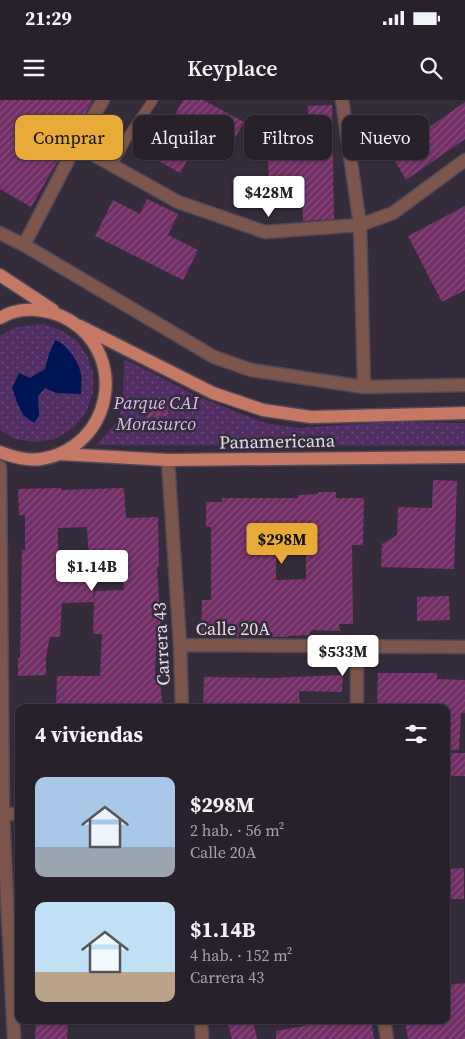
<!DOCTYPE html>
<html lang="es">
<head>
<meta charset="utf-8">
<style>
	body { margin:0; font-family:"Source Serif 4",serif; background:#342e38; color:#f1f3f6; height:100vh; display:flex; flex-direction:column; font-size:19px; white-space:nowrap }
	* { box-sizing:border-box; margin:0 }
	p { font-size:16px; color:#a5a3a9 }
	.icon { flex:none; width:28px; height:28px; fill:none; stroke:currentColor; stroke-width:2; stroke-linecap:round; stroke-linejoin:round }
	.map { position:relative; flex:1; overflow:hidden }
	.side { position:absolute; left:15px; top:604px; width:435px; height:320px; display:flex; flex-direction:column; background:#28212c; border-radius:10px; box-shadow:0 1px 4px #0004,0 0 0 1px #443e48 }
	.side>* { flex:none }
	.top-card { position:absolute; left:15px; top:15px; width:435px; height:45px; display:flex; gap:10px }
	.price { position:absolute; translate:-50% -42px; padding:0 11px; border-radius:5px; background:#fff; color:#222; font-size:16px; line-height:32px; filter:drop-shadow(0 1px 2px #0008) }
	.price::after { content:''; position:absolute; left:50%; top:30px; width:15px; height:11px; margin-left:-8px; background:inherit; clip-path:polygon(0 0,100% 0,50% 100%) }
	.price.current { background:#e8ab37; color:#111 }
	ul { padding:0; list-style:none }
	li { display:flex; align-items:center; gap:15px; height:125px; padding:0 20px }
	li span { display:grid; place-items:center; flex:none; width:140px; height:100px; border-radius:10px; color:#555 }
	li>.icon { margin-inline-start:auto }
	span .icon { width:60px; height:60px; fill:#fffc; stroke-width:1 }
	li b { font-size:21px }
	h2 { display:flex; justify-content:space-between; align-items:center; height:60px; padding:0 20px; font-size:21px }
	.pill { padding:0 18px; border-radius:10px; background:#28212c; box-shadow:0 1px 4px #0004,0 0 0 1px #443e48; font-size:18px; line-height:45px }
	.pill.current { background:#e8ab37; color:#111 }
	.status { display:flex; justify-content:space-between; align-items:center; height:35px; padding:0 25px; background:#28212c; direction:ltr }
	.status svg { height:14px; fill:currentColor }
	header { display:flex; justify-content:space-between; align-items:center; height:65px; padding:0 20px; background:#28212c; font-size:22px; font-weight:600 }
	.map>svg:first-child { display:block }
</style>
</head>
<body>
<div class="status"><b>21:29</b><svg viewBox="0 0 49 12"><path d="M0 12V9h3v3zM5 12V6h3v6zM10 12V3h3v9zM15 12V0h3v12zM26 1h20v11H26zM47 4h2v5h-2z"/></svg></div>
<header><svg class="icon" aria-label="menu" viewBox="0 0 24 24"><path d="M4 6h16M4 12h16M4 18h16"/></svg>Keyplace<svg class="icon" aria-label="search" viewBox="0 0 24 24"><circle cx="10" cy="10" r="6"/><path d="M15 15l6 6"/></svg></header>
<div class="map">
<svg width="465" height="939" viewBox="0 0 465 939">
	<defs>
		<pattern id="park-dots" width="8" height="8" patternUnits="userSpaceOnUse" patternTransform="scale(1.25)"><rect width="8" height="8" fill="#512e63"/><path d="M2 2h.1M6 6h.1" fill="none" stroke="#6a4c79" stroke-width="1.8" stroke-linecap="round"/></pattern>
		<pattern id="building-hatch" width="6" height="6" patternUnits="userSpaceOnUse" patternTransform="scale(1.25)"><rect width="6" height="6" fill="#722f66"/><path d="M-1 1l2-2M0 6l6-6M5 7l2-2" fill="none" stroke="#864d7c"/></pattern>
	</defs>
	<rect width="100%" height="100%" fill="#352c3b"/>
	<path fill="url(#park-dots)" d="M43,224L60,230L76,240L87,255L93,273V293L86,313L73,328L55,339L35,342L15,339L0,330V236C13,226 27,225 43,224Z
		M124,259L166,280L194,295L265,323L299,328L390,322L465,323V346L96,345L118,321L123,300Z"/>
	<path fill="#001554" d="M55,240C67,244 79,262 81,274C82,281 81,288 81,294L56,293L45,288L38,296L39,316L34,323L23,315L17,302L12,288L19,273L30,278L45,269L49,254Z"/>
	<path fill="url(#building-hatch)" fill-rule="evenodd" d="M0,0H93L31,107L0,89Z
		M183,0H203L244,22L227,52L200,37L180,73L152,57Z
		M465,2V39L406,80L391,54Z
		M332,5L334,119L303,121L302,91L269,92L268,57L309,56L308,6Z
		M147,99L178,114L168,135L198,150L183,180L95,136L113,100L140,114Z
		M465,106V190L442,202L408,136Z
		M166,297L168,316L148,317L147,298Z
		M433,380L457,381L454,469L381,467L382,444L397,435L398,407L432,408Z
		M61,388V390L124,388L126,418L158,417L159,467H157L161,534H157L155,574H159L163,608H56L57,576H100L102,534H93L94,502L62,503L60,537H50L46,557V575L18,576V558H20L21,505L22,450H25V415H19L18,389ZM87,427L89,461L123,460L124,490L95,491L94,502L93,470L58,472V428Z
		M318,392H336V398H364L363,445H352L353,524H339L340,531L311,530L309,535L288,536V537L201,536L202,500H211V427H206V402H222V398H298V395L318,394ZM306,447V479L276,480V448Z
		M449,496L450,520L417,521V497Z
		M378,573H437V579L465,580V613H461L459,650H446V608H377Z
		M343,575L342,592L299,591L300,608H203L204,577L272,578Z
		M446,653H465V676H446Z
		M464,768V799H446V769Z
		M465,883V939H408L405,920H448L446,904V885Z
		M36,920H68L67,939H35Z
		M227,920H253L257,939H232Z
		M338,920H371L374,939H276V931Z"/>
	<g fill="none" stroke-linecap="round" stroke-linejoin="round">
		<defs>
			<path id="lane" d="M112,65L127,38L153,0"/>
			<path id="street" d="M342,0L360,125L364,287
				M76,45L178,102L265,132L360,125L393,113L465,60
				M0,133L24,145L214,257L251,270L364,287L465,285
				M24,145L76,45L103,0
				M168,360L180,545L182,608
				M0,367L3,714L14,939
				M180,545L465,547
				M357,546V608
				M0,714H19
				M201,920L202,939
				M384,920L387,939"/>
			<path id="primary" d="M0,175L53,210
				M0,218C4,216 9,213 14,212C31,207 54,211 69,220C130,257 111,348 41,359C27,361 13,357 0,352
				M80,226L213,293L263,310L311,317L465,313
				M60,354L168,360L465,357"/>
		</defs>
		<use href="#lane" stroke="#514856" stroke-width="11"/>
		<use href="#street" stroke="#514856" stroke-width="15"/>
		<use href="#primary" stroke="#514856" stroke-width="15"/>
		<use href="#lane" stroke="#7c564c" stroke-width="9"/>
		<use href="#street" stroke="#7c564c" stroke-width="12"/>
		<use href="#primary" stroke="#c57965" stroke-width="12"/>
	</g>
	<g text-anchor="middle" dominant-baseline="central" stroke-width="5" stroke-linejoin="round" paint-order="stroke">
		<g font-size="18" font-style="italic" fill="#ddb9f3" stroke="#352c3b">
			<text x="156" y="302">Parque CAI<tspan x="156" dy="21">Morasurco</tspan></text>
		</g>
		<g font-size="18" fill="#e2dce6" stroke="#352c3b">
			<text transform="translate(277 341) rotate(-1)">Panamericana</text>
			<text x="233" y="528">Calle 20A</text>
			<text transform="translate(161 544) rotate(-93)">Carrera 43</text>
		</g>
	</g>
</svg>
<b class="price" style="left:269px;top:118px">$428M</b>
<b class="price current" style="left:282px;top:465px">$298M</b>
<b class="price" style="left:92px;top:492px">$1.14B</b>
<b class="price" style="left:343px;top:577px">$533M</b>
<div class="top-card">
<a class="pill current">Comprar</a>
<a class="pill">Alquilar</a>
<a class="pill">Filtros</a>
<a class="pill">Nuevo</a>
</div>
<section class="side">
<h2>4 viviendas<svg class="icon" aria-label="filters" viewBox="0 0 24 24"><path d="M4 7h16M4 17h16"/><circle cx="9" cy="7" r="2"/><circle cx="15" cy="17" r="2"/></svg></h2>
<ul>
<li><span style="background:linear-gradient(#a9c7e8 70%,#9aa5b1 0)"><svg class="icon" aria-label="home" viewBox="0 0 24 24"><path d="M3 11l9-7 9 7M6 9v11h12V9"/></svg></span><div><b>$298M</b><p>2 hab. · 56 m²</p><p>Calle 20A</p></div></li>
<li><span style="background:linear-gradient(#bfe0f5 70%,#b9a48a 0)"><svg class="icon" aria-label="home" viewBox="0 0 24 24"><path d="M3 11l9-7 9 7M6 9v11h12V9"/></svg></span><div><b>$1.14B</b><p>4 hab. · 152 m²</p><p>Carrera 43</p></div></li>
</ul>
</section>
</div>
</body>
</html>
